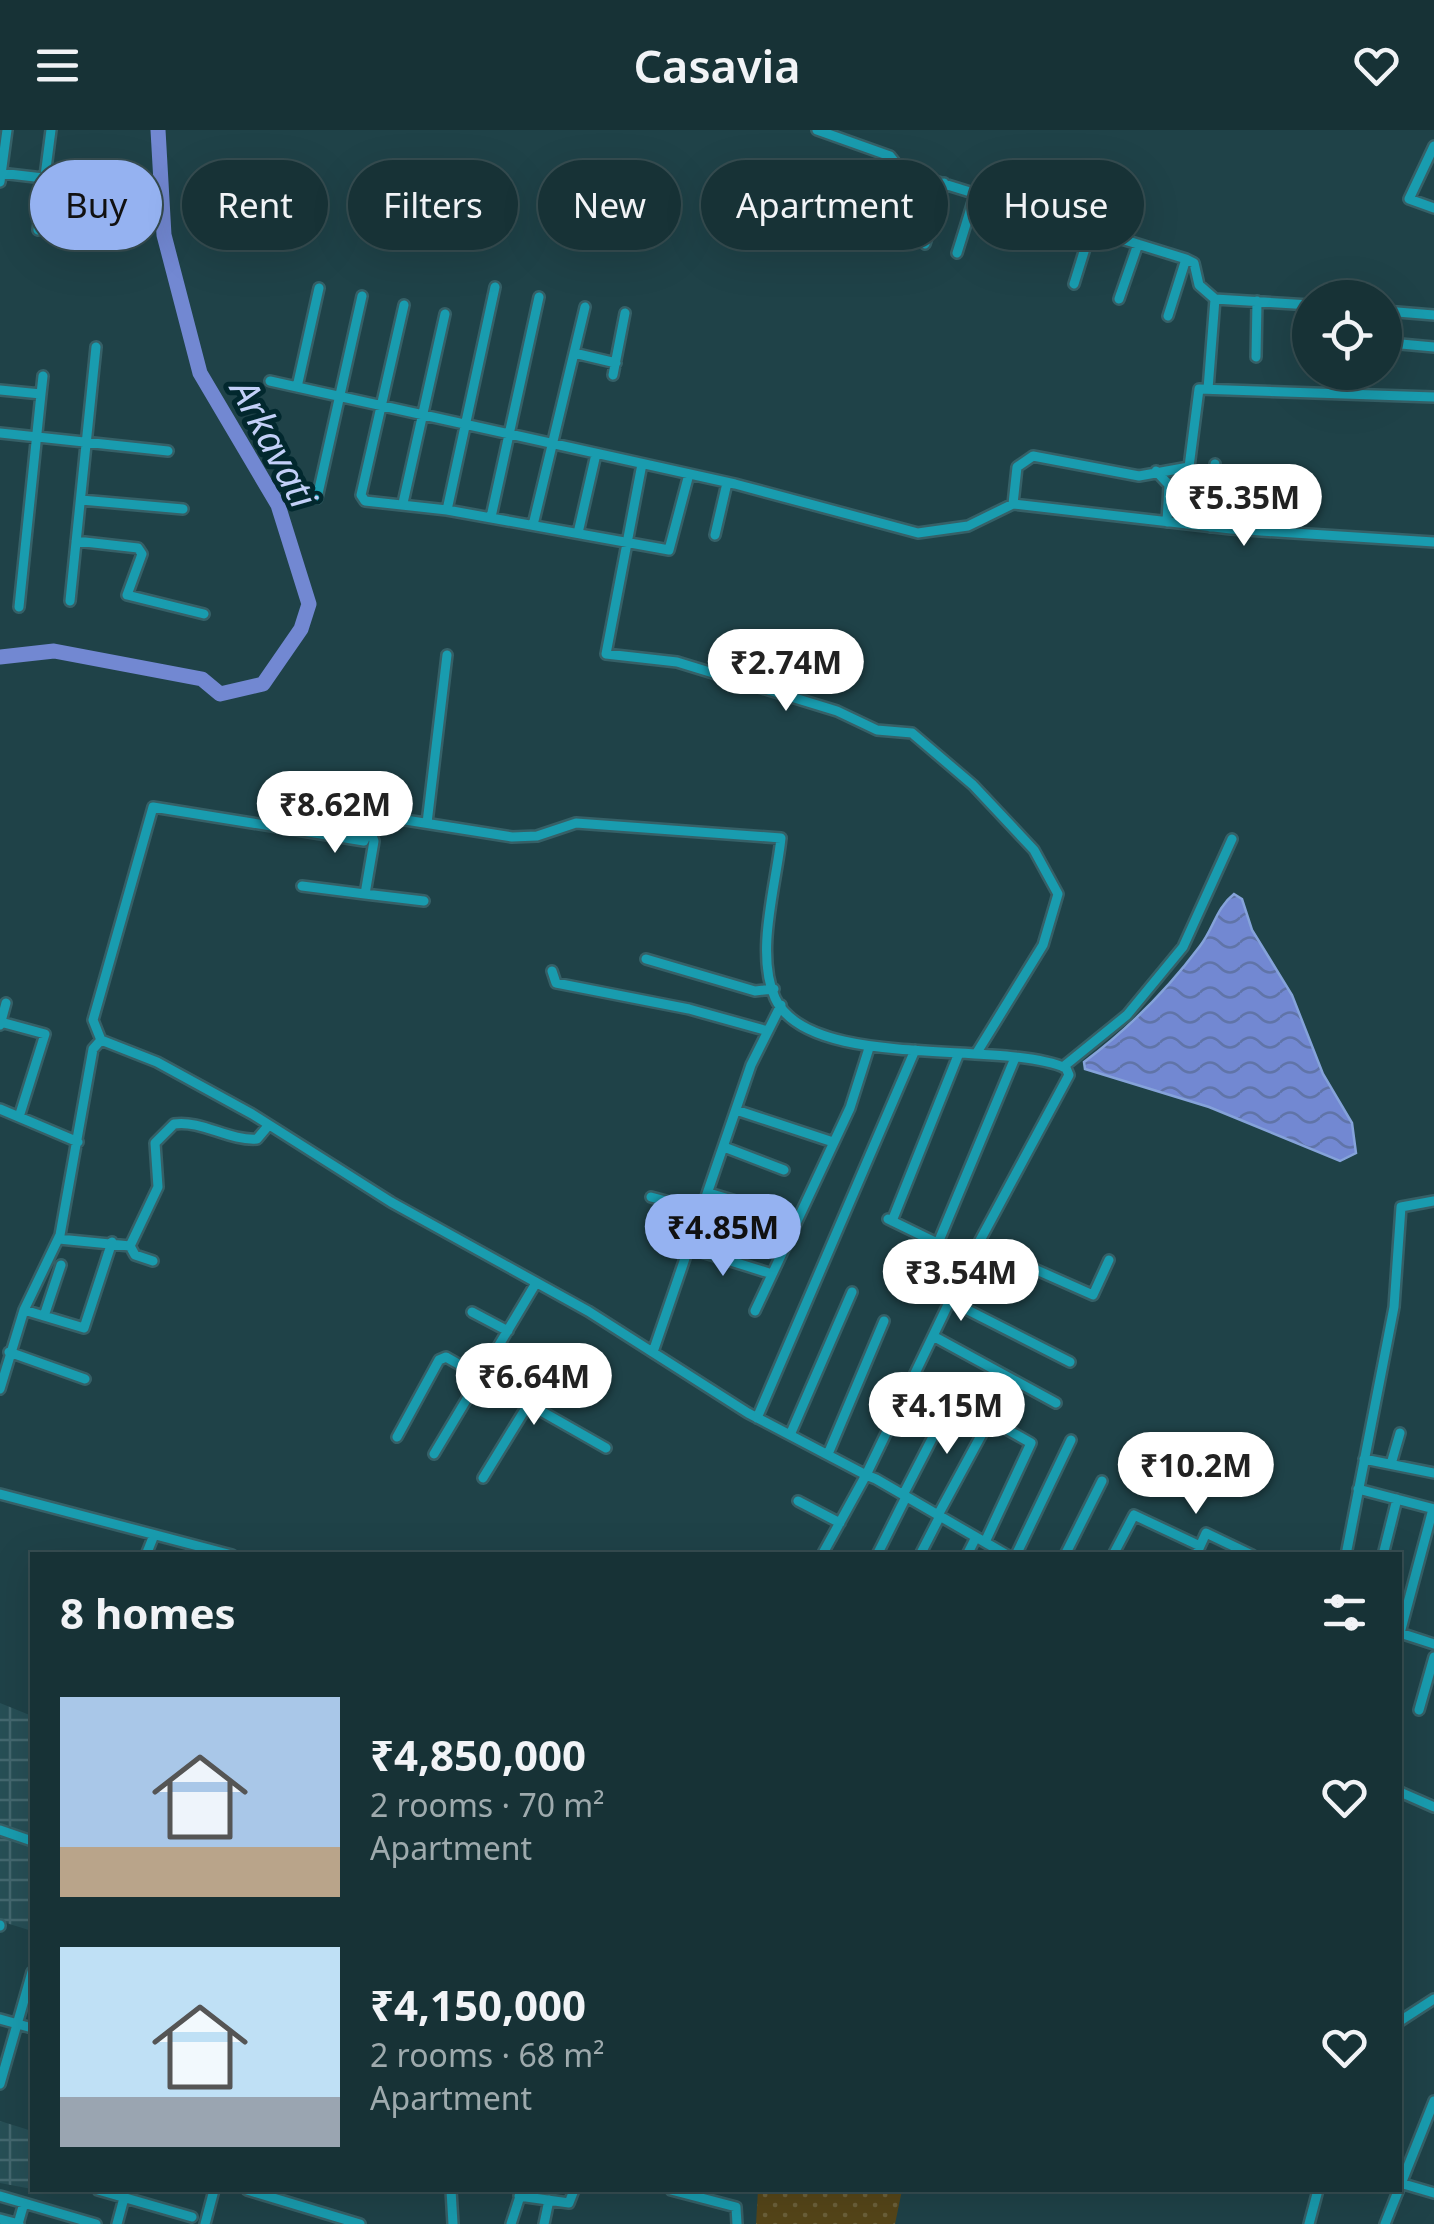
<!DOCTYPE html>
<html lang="en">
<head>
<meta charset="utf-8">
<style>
	body { margin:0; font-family:"Noto Sans",sans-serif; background:#203a3e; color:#f1f3f6; height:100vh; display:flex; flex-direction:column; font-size:38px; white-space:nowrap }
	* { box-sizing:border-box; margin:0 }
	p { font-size:32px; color:#9eaaad }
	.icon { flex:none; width:55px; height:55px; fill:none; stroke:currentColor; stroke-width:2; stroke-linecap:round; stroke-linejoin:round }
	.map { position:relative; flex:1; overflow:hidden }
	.panel { position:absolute; left:30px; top:1422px; width:1372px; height:640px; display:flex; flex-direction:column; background:#173236; border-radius:0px; box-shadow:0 10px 40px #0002,0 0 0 2px #364d51 }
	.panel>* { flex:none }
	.top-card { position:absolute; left:30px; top:30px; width:1375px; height:90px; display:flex; gap:20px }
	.buttons { position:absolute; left:1292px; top:150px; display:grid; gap:20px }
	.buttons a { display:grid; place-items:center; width:110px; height:110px; border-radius:50%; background:#173236; box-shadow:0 10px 40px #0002,0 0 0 2px #364d51; font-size:50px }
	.price { position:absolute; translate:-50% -85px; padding:0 22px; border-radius:35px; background:#fff; color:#222; font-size:32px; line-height:65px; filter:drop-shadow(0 2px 5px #0008) }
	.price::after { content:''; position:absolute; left:50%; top:60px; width:30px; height:22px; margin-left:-15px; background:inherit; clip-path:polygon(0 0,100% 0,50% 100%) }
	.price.active { background:#95b2f1; color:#111 }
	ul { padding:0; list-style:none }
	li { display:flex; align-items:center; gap:30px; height:250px; padding:0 30px }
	li span { display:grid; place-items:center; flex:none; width:280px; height:200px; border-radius:0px; color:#555 }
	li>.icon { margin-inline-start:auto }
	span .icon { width:120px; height:120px; fill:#fffc; stroke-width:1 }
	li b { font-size:42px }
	h2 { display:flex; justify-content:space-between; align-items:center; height:120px; padding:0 30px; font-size:42px }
	.tag { padding:0 35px; border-radius:45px; background:#173236; box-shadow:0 10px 40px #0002,0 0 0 2px #364d51; font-size:35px; line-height:90px }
	.tag.active { background:#95b2f1; color:#111 }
	header { display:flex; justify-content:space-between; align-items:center; height:130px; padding:0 30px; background:#173236; font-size:45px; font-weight:600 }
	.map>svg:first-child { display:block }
</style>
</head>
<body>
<header><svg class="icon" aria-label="menu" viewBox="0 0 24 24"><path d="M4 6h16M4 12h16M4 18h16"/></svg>Casavia<svg class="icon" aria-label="heart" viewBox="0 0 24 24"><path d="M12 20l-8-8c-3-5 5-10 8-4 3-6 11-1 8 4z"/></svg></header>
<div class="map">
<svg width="1434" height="2094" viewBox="0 0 1434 2094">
	<defs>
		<pattern id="industrial-grid" width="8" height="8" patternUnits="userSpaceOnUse" patternTransform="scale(2.5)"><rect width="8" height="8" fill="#274f56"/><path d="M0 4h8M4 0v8" fill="none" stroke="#44686f"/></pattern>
		<pattern id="grass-dots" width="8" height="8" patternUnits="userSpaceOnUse" patternTransform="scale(2.5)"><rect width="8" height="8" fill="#564619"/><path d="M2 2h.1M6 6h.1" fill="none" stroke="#6c613b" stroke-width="1.8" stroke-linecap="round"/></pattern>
		<pattern id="water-waves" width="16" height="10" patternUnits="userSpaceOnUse" patternTransform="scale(2.5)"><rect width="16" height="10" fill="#7288d2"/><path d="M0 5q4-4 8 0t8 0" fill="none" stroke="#6074a8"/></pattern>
	</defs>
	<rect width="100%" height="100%" fill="#1f4248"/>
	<path fill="url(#industrial-grid)" d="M0,1573L32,1586V1801L0,1791Z
		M0,1991L32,2001V2059L0,2053Z"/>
	<path fill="url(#grass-dots)" d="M758,2060H902L895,2094H756Z"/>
	<path fill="url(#water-waves)" stroke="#85a3da" stroke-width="2.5" d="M1234,764L1242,769L1252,800L1292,865L1323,944L1352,993L1356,1023L1340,1031L1209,977L1085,939L1084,932C1128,899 1167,860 1200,816C1214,798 1216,778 1234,764Z"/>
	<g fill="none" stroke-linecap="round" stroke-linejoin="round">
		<path stroke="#7288d2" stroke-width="15" d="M0,527L54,521L202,549L220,564L263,554L301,499L309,474L278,375L200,243L164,105L158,0"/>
		<defs>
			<path id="minor" d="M817,0L890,26L901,40L912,44L1186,129L1194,133L1199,155L1215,169
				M1434,16L1409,69L1434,78
				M0,43L138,59
				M0,52L7,0
				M82,97L88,54
				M38,100L51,0
				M892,104L912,44
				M925,114L944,53
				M957,123L976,62
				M1074,154L1091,99
				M1119,169L1138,114
				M404,175L361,365L365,371L447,380L669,420L689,344
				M1385,181L1434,185
				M1168,186L1186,129
				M1401,214L1434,217
				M574,223L616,233
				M1256,227L1257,171
				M613,245L625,183
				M270,251L735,354L918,403L968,396L1013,374
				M297,257L319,158
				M1208,259L1215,169L1310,175
				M0,260L41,264L19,477
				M41,264L43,246
				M1434,267L1199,259L1189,337L1139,346L1033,326L1017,337L1013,374L1231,399L1434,412
				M0,303L168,321
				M642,334L606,524L677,532L837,581L877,600L912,603L973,655L1034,720L1058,764L1043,815L976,924
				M1156,341L1169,355L1167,392
				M317,368L362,166
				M81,370L183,379
				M403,373L445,184
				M447,380L495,157
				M491,387L539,167
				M533,395L585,177
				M1210,397L1215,334
				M578,403L596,324
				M715,405L727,353
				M76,411L138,418L142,424L127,465L204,484
				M70,471L96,217
				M427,693L447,525
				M302,756L365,764L374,711L371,703
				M365,764L424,771
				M646,829L755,861L774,859
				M552,841L556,853L689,879L768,901
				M1,892L45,904L19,987
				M0,895L6,873
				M1063,937L1127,885L1183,817L1232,709
				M0,979L78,1012
				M736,980L833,1012
				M724,1017L784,1040
				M709,1063L795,1089
				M651,1067L703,1081
				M888,1089L970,1129
				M892,1091L959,923
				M59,1109L130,1116L158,1057L155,1013L174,994C202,990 229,1011 257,1009L268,996
				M938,1113L1015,928
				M978,1114L1093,1165L1109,1130
				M130,1116L135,1125L153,1131
				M689,1118L769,1143
				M950,1171L1070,1232
				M24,1180L84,1198L112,1112
				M755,1181L850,978L869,918
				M472,1182L508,1201
				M44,1186L61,1135
				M933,1206L1056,1273
				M9,1222L85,1249
				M653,1222L751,935L781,875
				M914,1247L1031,1313L985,1412
				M0,1259L24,1180L60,1105L93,919L101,910
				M757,1288L915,920
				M790,1305L852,1162
				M397,1307L439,1230L446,1227L606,1318
				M434,1324L536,1153
				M828,1324L884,1191
				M1364,1329L1434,1343
				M1391,1334L1400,1303
				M483,1348L529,1273
				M1358,1359L1434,1379
				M0,1364L232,1425
				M903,1365L953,1268
				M798,1371L840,1393
				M938,1385L990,1289
				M146,1425L154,1405
				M822,1425L866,1345L970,1129L1069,945L1066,938C1000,909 809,942 775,868C755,823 776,756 781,708L576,693L537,706L512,707L374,685L364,711L153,677L93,890L101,910L157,932L252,984L391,1072L588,1181L748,1283L866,1345L876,1349L1007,1425
				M877,1425L906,1367
				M920,1425L940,1386
				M967,1425L976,1407
				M1016,1425L1071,1310
				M1065,1425L1102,1351
				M1113,1425L1134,1385L1200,1416
				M1196,1425L1206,1403L1252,1425
				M1346,1425L1394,1177L1401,1077L1434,1071
				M1383,1425L1397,1369
				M1400,1503L1433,1379
				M1400,1503L1434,1514
				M1419,1580L1434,1527
				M1400,1662L1434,1677
				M0,1700L32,1711
				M0,1796V1795
				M0,1889L32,1898
				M1400,1891L1434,1869
				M0,1954L32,1842
				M1400,2053L1434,2063
				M98,2060L192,2087
				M247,2060L360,2094
				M451,2060L453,2094
				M671,2060L736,2077L737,2094
				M0,2066L96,2094
				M519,2066L569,2073L574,2060
				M0,2089L19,2094
				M18,2094L24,2073
				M117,2094L124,2068
				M205,2094L214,2060
				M511,2094L522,2060
				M544,2094L549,2070
				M1309,2094L1318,2060
				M1385,2094L1434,1971"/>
		</defs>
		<use href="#minor" stroke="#366067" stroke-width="14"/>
		<use href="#minor" stroke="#199caf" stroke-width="9"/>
	</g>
	<g text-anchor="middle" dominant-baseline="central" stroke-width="10" stroke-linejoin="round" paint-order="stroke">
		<g font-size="38" font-style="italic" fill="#c3d0f8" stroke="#02282e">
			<text transform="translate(275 313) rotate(62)">Arkavati</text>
		</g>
	</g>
</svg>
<div class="buttons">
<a><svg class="icon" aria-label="locate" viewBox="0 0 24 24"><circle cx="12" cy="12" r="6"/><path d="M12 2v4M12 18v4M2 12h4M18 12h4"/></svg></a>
</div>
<b class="price" style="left:1244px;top:419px">₹5.35M</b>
<b class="price" style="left:786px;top:584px">₹2.74M</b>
<b class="price" style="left:335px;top:726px">₹8.62M</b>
<b class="price active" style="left:723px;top:1149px">₹4.85M</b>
<b class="price" style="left:961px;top:1194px">₹3.54M</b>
<b class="price" style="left:534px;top:1298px">₹6.64M</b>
<b class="price" style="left:947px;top:1327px">₹4.15M</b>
<b class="price" style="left:1196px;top:1387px">₹10.2M</b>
<div class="top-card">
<a class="tag active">Buy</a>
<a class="tag">Rent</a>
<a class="tag">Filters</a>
<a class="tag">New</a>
<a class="tag">Apartment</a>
<a class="tag">House</a>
</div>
<section class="panel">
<h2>8 homes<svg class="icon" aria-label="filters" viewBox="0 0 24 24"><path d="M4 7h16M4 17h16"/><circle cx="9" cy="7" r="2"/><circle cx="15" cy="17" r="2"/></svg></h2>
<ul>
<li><span style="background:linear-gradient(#a9c7e8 75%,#b9a48a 0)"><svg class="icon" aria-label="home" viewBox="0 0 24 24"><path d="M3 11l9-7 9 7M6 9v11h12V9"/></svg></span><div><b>₹4,850,000</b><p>2 rooms · 70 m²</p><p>Apartment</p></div><svg class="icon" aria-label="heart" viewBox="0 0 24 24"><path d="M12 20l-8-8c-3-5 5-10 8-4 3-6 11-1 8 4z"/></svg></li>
<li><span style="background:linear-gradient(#bfe0f5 75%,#9aa5b1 0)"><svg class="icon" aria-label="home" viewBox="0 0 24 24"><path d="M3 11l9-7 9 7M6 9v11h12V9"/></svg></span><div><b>₹4,150,000</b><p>2 rooms · 68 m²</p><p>Apartment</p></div><svg class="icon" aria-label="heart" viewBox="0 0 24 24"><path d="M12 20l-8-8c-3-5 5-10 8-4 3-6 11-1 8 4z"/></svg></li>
</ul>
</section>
</div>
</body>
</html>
